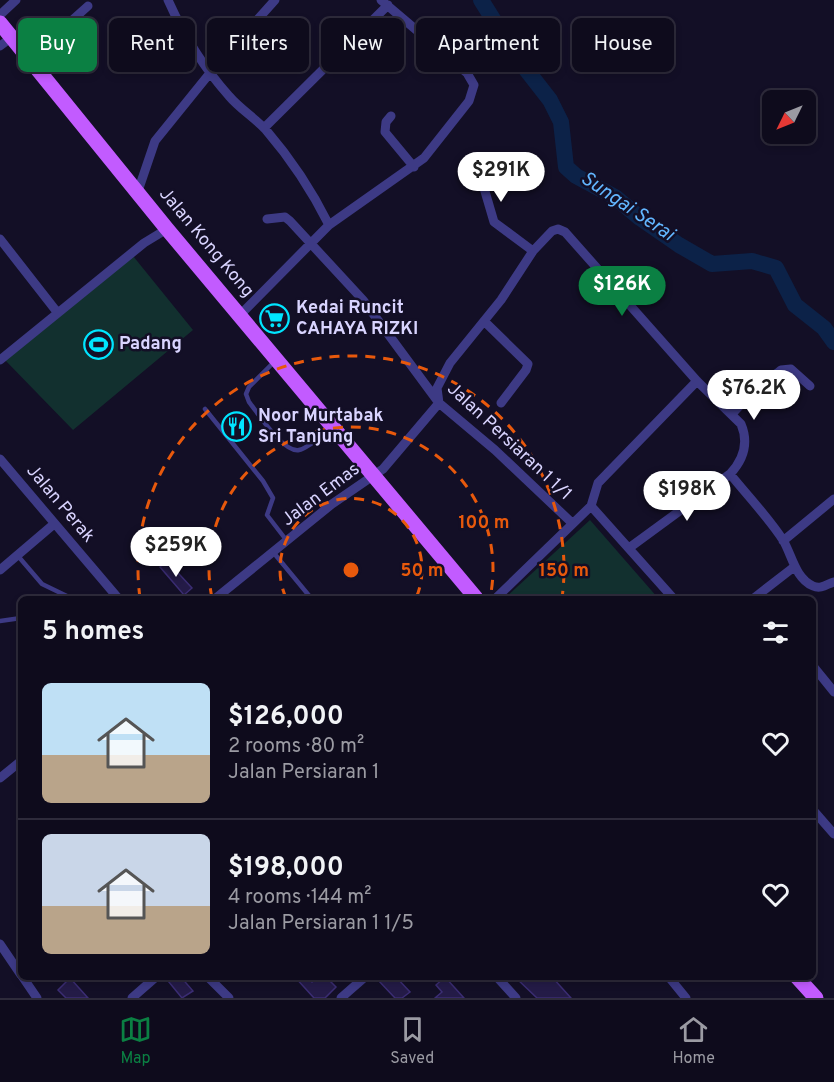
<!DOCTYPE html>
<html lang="en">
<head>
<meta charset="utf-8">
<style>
	body { margin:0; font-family:Overpass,sans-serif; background:#171425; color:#f1f3f6; height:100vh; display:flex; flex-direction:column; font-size:22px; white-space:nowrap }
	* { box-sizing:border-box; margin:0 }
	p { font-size:20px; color:#9b9ba3 }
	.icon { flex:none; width:33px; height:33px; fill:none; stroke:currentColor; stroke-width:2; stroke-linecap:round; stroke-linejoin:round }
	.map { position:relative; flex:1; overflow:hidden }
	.side { position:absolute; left:18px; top:596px; width:798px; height:384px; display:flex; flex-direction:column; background:#0e0b1c; border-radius:9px; box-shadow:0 3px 9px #0003,0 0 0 2px #2e2b3b }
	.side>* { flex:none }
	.hud { position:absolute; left:18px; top:18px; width:798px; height:54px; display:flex; gap:12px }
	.needle { width:39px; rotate:227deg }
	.buttons { position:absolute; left:762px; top:90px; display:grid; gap:12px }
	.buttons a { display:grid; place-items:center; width:54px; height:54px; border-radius:9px; background:#0e0b1c; box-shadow:0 3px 9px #0003,0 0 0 2px #2e2b3b; font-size:30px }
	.price { position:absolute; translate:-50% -51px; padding:0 14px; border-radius:21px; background:#fff; color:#222; font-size:20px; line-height:39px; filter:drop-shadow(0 2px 3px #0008) }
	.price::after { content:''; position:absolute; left:50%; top:36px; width:18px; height:14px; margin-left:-9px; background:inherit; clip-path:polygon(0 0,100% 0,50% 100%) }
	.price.current { background:#0b8043; color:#fff }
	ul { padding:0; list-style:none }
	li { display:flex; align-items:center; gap:18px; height:150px; padding:0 24px }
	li+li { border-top:2px solid #2e2b3b }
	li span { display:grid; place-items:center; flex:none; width:168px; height:120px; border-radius:9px; color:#555 }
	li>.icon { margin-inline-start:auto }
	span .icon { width:72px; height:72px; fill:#fffc; stroke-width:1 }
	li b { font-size:26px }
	h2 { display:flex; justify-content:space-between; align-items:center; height:72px; padding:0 24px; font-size:26px }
	.chip { padding:0 21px; border-radius:9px; background:#0e0b1c; box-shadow:0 3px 9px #0003,0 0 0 2px #2e2b3b; font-size:21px; line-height:54px }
	.chip.current { background:#0b8043; color:#fff }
	.dock { display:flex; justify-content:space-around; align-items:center; height:84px; border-top:2px solid #2e2b3b; background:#0e0b1c; font-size:16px; color:#9b9ba3 }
	.dock a { display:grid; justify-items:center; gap:3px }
	.dock .current { color:#0b8043 }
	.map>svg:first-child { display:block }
</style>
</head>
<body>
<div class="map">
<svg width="834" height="998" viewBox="0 0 834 998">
	<rect width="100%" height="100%" fill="#130f26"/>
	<path fill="#12302f" d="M129,251L193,330L73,430L4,359Z
		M590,520L658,598H505Z"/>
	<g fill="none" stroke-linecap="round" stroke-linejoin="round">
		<path stroke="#0c2248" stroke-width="16" d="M481,0L518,59L550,100L561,122L566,167L576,176L615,197L640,218L679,245L712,264L752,261L776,268L795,305L824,328L834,342"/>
	</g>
	<path fill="#241b47" stroke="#3b2d73" stroke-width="1.5" d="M167,561L192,588L184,595L160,567Z
		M164,976H180L193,991L182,998Z
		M294,976H307L312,982L317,976H335L330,981L336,987L325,998H314Z
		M382,976H395L410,992L402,998H395L378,980Z
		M514,976L552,977L571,998H537Z
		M445,977L464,998H435L442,992L436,985Z
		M70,978L88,998H66L58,990Z"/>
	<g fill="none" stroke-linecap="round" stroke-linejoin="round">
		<path stroke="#3d3a85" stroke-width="4.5" d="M275,361L249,387L246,394L249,402C258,413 283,453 299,450C309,448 323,434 331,429
			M205,409L263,481L273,498L267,515L287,541
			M273,552L311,598
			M18,556L42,584L71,598
			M0,621L21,618"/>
		<path stroke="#3d3a85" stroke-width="9" d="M168,0C184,36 203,67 229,96C240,109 255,118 266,130C291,159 312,191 329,225
			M0,15L16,0
			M0,46L12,37
			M30,58L88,6
			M391,116L386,122L385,132L414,167
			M264,128L388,5
			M464,165L484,188L494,222L533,251
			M138,191L155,141L210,73L275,0
			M267,219L285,217L290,221L363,300L439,403L495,450L571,522
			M0,239L57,312
			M240,315L329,225L424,158L469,101L474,85L467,73L381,0
			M484,321L528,364L526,370L501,403
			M0,360L144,243L167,229
			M732,414L748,397L750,386C762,379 772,379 781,370L791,369L810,386
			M0,459L118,598
			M730,474C747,495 768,517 783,540C792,555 795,578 813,586C822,590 828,583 834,582
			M591,506L673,598
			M783,541L834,499
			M0,570L54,524
			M216,598L332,504L383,469L439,403L437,388L450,363L501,300L533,251L552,231L558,229L565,232L697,381L741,424C749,443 744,459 730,474L629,548
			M496,598L591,506L598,483L697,381
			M754,598L794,567
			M813,666L834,692
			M0,778L21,761
			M813,810L834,834
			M0,944L21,975
			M22,976L37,998
			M207,976L229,998
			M496,976L516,998
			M668,976L686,998
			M132,998L157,976
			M341,998L366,976"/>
		<path stroke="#c25bff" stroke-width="15" d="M0,23L167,229L476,598
			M796,976L816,998"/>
	</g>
	<g fill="none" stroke="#e8590c" stroke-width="3" stroke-dasharray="10 8">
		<path d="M286 598A71 71 0 1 1 416 598"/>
		<path d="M212 598A142 142 0 1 1 490 598"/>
		<path d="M140 598A213 213 0 1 1 562 598"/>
	</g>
	<defs>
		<symbol id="supermarket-ring" viewBox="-11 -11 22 22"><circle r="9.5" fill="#130f26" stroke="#00e5ff" stroke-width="1.5"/><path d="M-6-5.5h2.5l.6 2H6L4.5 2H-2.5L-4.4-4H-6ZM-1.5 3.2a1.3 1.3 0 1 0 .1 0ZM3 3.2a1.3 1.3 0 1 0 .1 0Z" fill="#00e5ff"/></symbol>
		<symbol id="stadium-ring" viewBox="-11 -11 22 22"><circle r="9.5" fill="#130f26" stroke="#00e5ff" stroke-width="1.5"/><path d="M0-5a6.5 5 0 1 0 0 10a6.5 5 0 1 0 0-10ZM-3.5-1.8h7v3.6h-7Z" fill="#00e5ff"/></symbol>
		<symbol id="restaurant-ring" viewBox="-11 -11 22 22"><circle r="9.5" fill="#130f26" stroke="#00e5ff" stroke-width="1.5"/><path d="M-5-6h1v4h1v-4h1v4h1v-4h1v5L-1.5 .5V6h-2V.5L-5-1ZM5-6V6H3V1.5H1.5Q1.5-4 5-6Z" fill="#00e5ff"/></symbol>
	</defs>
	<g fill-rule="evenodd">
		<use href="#supermarket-ring" x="258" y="302" width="33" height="33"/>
		<use href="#stadium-ring" x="82" y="328" width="33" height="33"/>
		<use href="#restaurant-ring" x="220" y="410" width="33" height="33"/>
	</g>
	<g text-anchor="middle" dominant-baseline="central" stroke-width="5" stroke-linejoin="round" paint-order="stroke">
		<g font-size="18" fill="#d9d4ff" stroke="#130f26">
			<text transform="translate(206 243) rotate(50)">Jalan Kong Kong</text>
			<text transform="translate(509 442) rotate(43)">Jalan Persiaran 1 1/1</text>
			<text transform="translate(321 495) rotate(-37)">Jalan Emas</text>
			<text transform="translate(60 504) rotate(50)">Jalan Perak</text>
		</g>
		<g font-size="18" font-weight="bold" fill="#d9d4ff" stroke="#130f26" text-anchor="start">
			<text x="296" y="308">Kedai Runcit<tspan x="296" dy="21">CAHAYA RIZKI</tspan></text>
			<text x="119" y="344">Padang</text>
			<text x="258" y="416">Noor Murtabak<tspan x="258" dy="21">Sri Tanjung</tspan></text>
		</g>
		<g font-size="20" font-style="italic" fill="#62b6ff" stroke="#130f26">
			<text transform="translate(627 207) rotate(34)">Sungai Serai</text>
		</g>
	</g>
	<circle cx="351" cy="570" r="9" fill="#e8590c" stroke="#130f26" stroke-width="3"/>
	<g font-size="18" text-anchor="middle" font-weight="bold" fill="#e8590c" stroke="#130f26" stroke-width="5" stroke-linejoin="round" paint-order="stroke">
		<text x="484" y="528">100 m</text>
		<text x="422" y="576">50 m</text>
		<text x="564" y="576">150 m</text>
	</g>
</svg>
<div class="buttons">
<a><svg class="needle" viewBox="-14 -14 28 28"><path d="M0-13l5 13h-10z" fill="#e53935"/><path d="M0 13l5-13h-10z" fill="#9b9ba3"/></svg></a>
</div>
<b class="price" style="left:501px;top:203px">$291K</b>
<b class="price current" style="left:622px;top:317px">$126K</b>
<b class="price" style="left:754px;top:421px">$76.2K</b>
<b class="price" style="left:687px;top:522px">$198K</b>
<b class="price" style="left:176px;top:578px">$259K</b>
<div class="hud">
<a class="chip current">Buy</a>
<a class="chip">Rent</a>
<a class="chip">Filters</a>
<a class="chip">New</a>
<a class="chip">Apartment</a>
<a class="chip">House</a>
</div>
<section class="side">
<h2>5 homes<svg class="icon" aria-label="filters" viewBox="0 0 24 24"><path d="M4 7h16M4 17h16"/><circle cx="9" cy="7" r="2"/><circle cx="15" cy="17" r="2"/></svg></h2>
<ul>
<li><span style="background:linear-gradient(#bfe0f5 60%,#b9a48a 0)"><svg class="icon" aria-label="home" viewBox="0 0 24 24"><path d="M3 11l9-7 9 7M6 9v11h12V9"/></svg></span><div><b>$126,000</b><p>2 rooms · 80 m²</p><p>Jalan Persiaran 1</p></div><svg class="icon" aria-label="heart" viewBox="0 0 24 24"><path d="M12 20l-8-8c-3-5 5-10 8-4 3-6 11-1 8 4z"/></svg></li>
<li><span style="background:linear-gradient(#c9d6e8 60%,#b9a48a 0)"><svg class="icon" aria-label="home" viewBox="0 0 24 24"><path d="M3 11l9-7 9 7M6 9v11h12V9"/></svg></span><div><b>$198,000</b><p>4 rooms · 144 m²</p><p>Jalan Persiaran 1 1/5</p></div><svg class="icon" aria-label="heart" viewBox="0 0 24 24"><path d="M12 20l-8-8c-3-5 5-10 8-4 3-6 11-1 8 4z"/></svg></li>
</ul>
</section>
</div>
<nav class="dock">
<a class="current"><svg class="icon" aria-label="map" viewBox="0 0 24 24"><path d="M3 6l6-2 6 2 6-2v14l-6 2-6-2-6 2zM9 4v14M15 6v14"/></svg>Map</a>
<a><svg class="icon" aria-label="saved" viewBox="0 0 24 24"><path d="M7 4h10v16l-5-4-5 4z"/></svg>Saved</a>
<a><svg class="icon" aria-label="home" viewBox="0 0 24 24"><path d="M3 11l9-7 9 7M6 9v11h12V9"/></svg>Home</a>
</nav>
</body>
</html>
